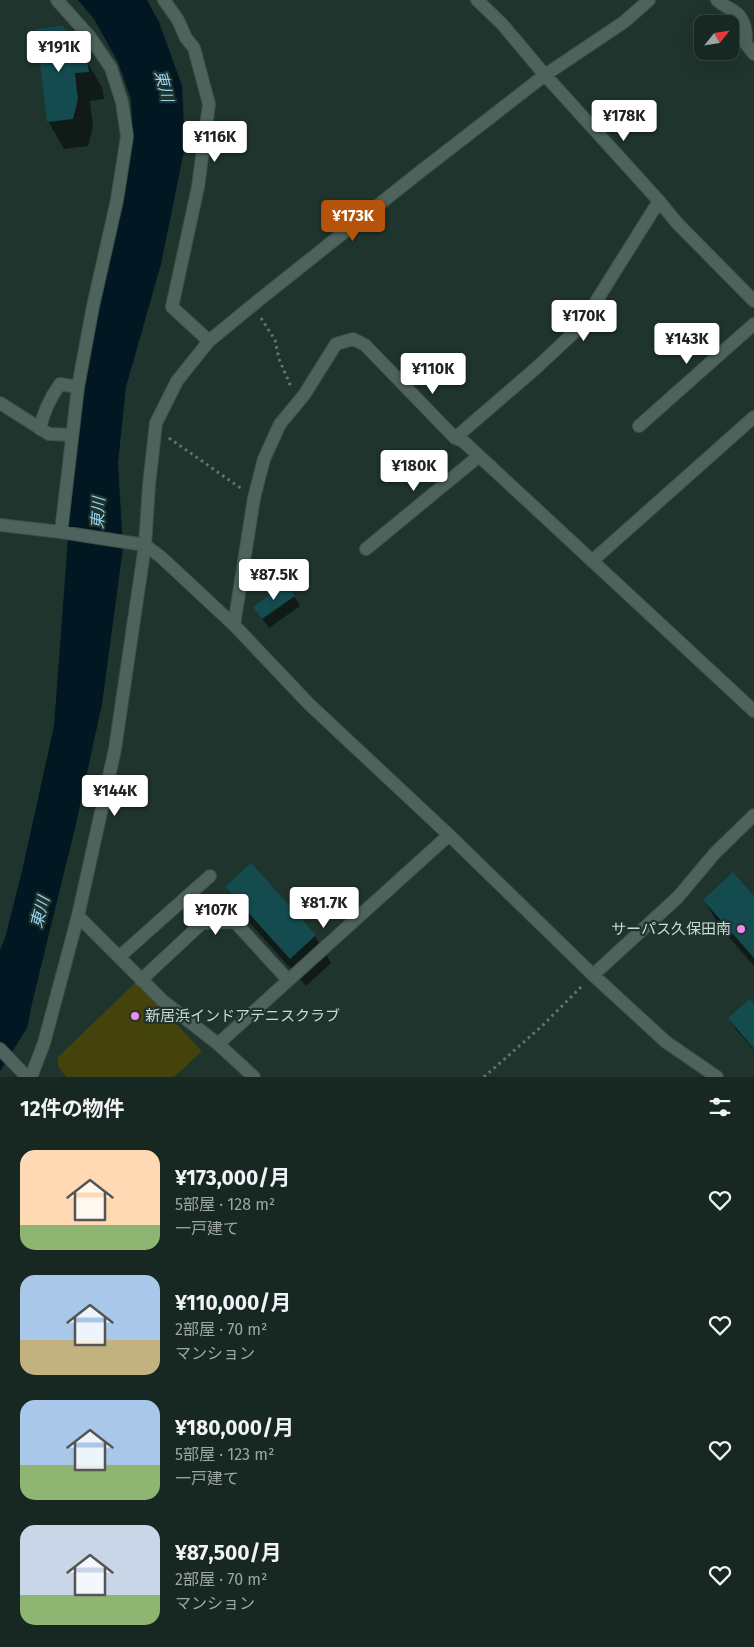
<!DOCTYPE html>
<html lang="ja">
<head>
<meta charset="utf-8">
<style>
	body { margin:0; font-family:"Fira Sans","Noto Sans JP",sans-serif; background:#24332f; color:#f1f3f6; height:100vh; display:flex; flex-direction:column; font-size:19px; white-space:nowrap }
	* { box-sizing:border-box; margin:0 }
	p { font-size:16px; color:#9ea5a5 }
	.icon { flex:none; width:28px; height:28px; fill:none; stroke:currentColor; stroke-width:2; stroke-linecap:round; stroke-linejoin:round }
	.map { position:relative; height:1077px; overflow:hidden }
	.side { display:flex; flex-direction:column; background:#172722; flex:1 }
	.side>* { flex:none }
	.needle { width:32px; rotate:60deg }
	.buttons { position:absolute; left:694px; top:15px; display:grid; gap:10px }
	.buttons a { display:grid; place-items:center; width:45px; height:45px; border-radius:10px; background:#172722; box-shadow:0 5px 20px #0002,0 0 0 1px #364440; font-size:25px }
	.price { position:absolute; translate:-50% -42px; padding:0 11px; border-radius:5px; background:#fff; color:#222; font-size:16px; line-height:32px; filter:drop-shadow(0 1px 2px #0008) }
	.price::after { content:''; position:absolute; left:50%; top:30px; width:15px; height:11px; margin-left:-8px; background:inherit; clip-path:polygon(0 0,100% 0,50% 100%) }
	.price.current { background:#b45309; color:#fff }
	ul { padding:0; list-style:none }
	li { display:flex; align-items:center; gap:15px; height:125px; padding:0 20px }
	li span { display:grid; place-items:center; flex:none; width:140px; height:100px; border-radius:15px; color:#555 }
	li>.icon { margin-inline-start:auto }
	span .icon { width:60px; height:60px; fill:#fffc; stroke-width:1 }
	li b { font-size:21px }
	h2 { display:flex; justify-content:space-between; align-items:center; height:60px; padding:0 20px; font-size:21px }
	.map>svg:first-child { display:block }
</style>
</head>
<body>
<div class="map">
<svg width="754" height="1077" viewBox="0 0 754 1077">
	<rect width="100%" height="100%" fill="#1f342d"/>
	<path fill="#43430b" d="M136,982L202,1051L174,1077H66L58,1066V1057Z"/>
	<path fill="#011722" d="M78,0H147L159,22L182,86L185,146L161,264L126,387L118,463L123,548L102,704L75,828L33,999L27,1028L0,1071V950L5,938L22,871L54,726L68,538L80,413L109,254L128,173L132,118L131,99L118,62L94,19Z"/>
	<path fill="#0007" d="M68,32L83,60H86L102,87L104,99L90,101L93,127L88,146L64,149L48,121Z
		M294,596L300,606L269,628L261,617Z
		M251,865L315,936L331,963L306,986L242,914L226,887Z
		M754,898V966L720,927L704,900Z
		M754,1006V1050L735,1028L730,1018Z"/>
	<path fill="#134b4f" d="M62,26L69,32L72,60L87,58L89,72L75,73L78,99L73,119L47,122L36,29Z
		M286,583L295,596L262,619L253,607Z
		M251,863L316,935L290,959L225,887Z
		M733,872L754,896V958L703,900Z
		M750,999L754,1004V1049L728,1018Z"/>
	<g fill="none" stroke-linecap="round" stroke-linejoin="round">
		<defs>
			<path id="minor" d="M57,0L90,37L111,68L122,102L127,136L117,200L93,306L78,387L61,532
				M164,0L178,20L186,38L194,48L209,104L198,187L172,307L209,341
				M477,0L502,24L545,75L659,201L677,223L754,301
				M717,0C723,6 728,7 734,11C746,19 746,32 746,44L754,54
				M0,403L49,434L72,435
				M639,426L754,324
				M40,429C43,413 50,398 60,384L78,387
				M455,438L535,369L580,327L659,201
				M0,525L61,532L145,545L161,557L234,625L309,704L449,835L593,975L666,1042L717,1077
				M366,549L479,456
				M592,561L754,417
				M234,625L254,498L264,459L280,424L304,395L336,344L353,339L365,345L455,438L463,441L754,711
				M78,916L163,1001L218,1044L254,1077
				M119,957L210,876
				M593,975L678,897L715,853L754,815
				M141,980L202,923L235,922L288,980
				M218,1044L449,835
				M0,1049L27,1077
				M31,1077L44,1043L78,916L115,749L145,545L149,485L156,423L177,381L209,341L259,300L416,175L545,75L624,22L649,0"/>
		</defs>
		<use href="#minor" stroke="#3e504a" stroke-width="14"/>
		<path stroke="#657671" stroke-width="3" stroke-dasharray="2.5 4" stroke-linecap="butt" d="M261,318L275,340L279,359L291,387
			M169,438L242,489
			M484,1077L542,1026L582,986"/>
		<use href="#minor" stroke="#4d635b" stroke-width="12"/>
	</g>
	<g fill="#f38af1" stroke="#1f342d" stroke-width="2">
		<circle cx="741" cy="929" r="5"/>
		<circle cx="135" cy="1016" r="5"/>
	</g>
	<g text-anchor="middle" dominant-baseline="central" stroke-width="4.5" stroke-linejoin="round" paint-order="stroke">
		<g font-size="15" fill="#ccd8d4" stroke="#1f342d" text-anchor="end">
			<text x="731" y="929">サーパス久保田南</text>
			<text x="145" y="1016" text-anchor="start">新居浜インドアテニスクラブ</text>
		</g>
		<g font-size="16" font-style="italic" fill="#9ad3f3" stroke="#1f342d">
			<text transform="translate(164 86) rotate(76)">東川</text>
			<text transform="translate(98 513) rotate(-87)">東川</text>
			<text transform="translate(40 912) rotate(-75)">東川</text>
		</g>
	</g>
</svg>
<div class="buttons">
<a><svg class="needle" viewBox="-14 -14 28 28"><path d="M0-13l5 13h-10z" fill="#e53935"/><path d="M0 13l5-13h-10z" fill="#9ea5a5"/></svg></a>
</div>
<b class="price" style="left:59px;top:73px">¥191K</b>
<b class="price" style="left:624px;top:142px">¥178K</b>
<b class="price" style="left:215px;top:163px">¥116K</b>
<b class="price current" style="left:353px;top:242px">¥173K</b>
<b class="price" style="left:584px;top:342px">¥170K</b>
<b class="price" style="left:687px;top:365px">¥143K</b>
<b class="price" style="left:433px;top:395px">¥110K</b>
<b class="price" style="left:414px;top:492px">¥180K</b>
<b class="price" style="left:274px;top:601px">¥87.5K</b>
<b class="price" style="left:115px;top:817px">¥144K</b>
<b class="price" style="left:324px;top:929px">¥81.7K</b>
<b class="price" style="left:216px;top:936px">¥107K</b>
</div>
<section class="side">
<h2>12件の物件<svg class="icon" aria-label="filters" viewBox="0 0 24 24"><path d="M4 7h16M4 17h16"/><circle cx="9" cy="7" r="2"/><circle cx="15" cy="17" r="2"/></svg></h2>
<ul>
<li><span style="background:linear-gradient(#ffd9b3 75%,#8fb573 0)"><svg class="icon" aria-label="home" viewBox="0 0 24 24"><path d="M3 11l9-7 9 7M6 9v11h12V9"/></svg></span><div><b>¥173,000/月</b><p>5部屋 · 128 m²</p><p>一戸建て</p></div><svg class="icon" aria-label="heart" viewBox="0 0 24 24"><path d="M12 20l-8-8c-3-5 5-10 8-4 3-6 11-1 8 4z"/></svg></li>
<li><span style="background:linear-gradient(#a9c7e8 65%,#c2b280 0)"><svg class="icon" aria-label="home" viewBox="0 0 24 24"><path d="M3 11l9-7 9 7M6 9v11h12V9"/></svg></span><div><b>¥110,000/月</b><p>2部屋 · 70 m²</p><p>マンション</p></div><svg class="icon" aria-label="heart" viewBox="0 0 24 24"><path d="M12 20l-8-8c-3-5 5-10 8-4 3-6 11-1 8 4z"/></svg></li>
<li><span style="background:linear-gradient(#a9c7e8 65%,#8fb573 0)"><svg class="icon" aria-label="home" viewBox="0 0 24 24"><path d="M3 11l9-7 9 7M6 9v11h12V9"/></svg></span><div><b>¥180,000/月</b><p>5部屋 · 123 m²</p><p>一戸建て</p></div><svg class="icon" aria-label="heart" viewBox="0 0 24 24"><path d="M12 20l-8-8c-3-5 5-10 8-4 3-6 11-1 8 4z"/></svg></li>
<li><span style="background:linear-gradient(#c9d6e8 70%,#8fb573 0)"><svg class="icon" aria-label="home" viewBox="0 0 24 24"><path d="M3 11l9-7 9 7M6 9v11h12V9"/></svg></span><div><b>¥87,500/月</b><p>2部屋 · 70 m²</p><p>マンション</p></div><svg class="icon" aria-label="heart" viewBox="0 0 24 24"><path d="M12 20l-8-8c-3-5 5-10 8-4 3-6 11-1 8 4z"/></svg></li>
</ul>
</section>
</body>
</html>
